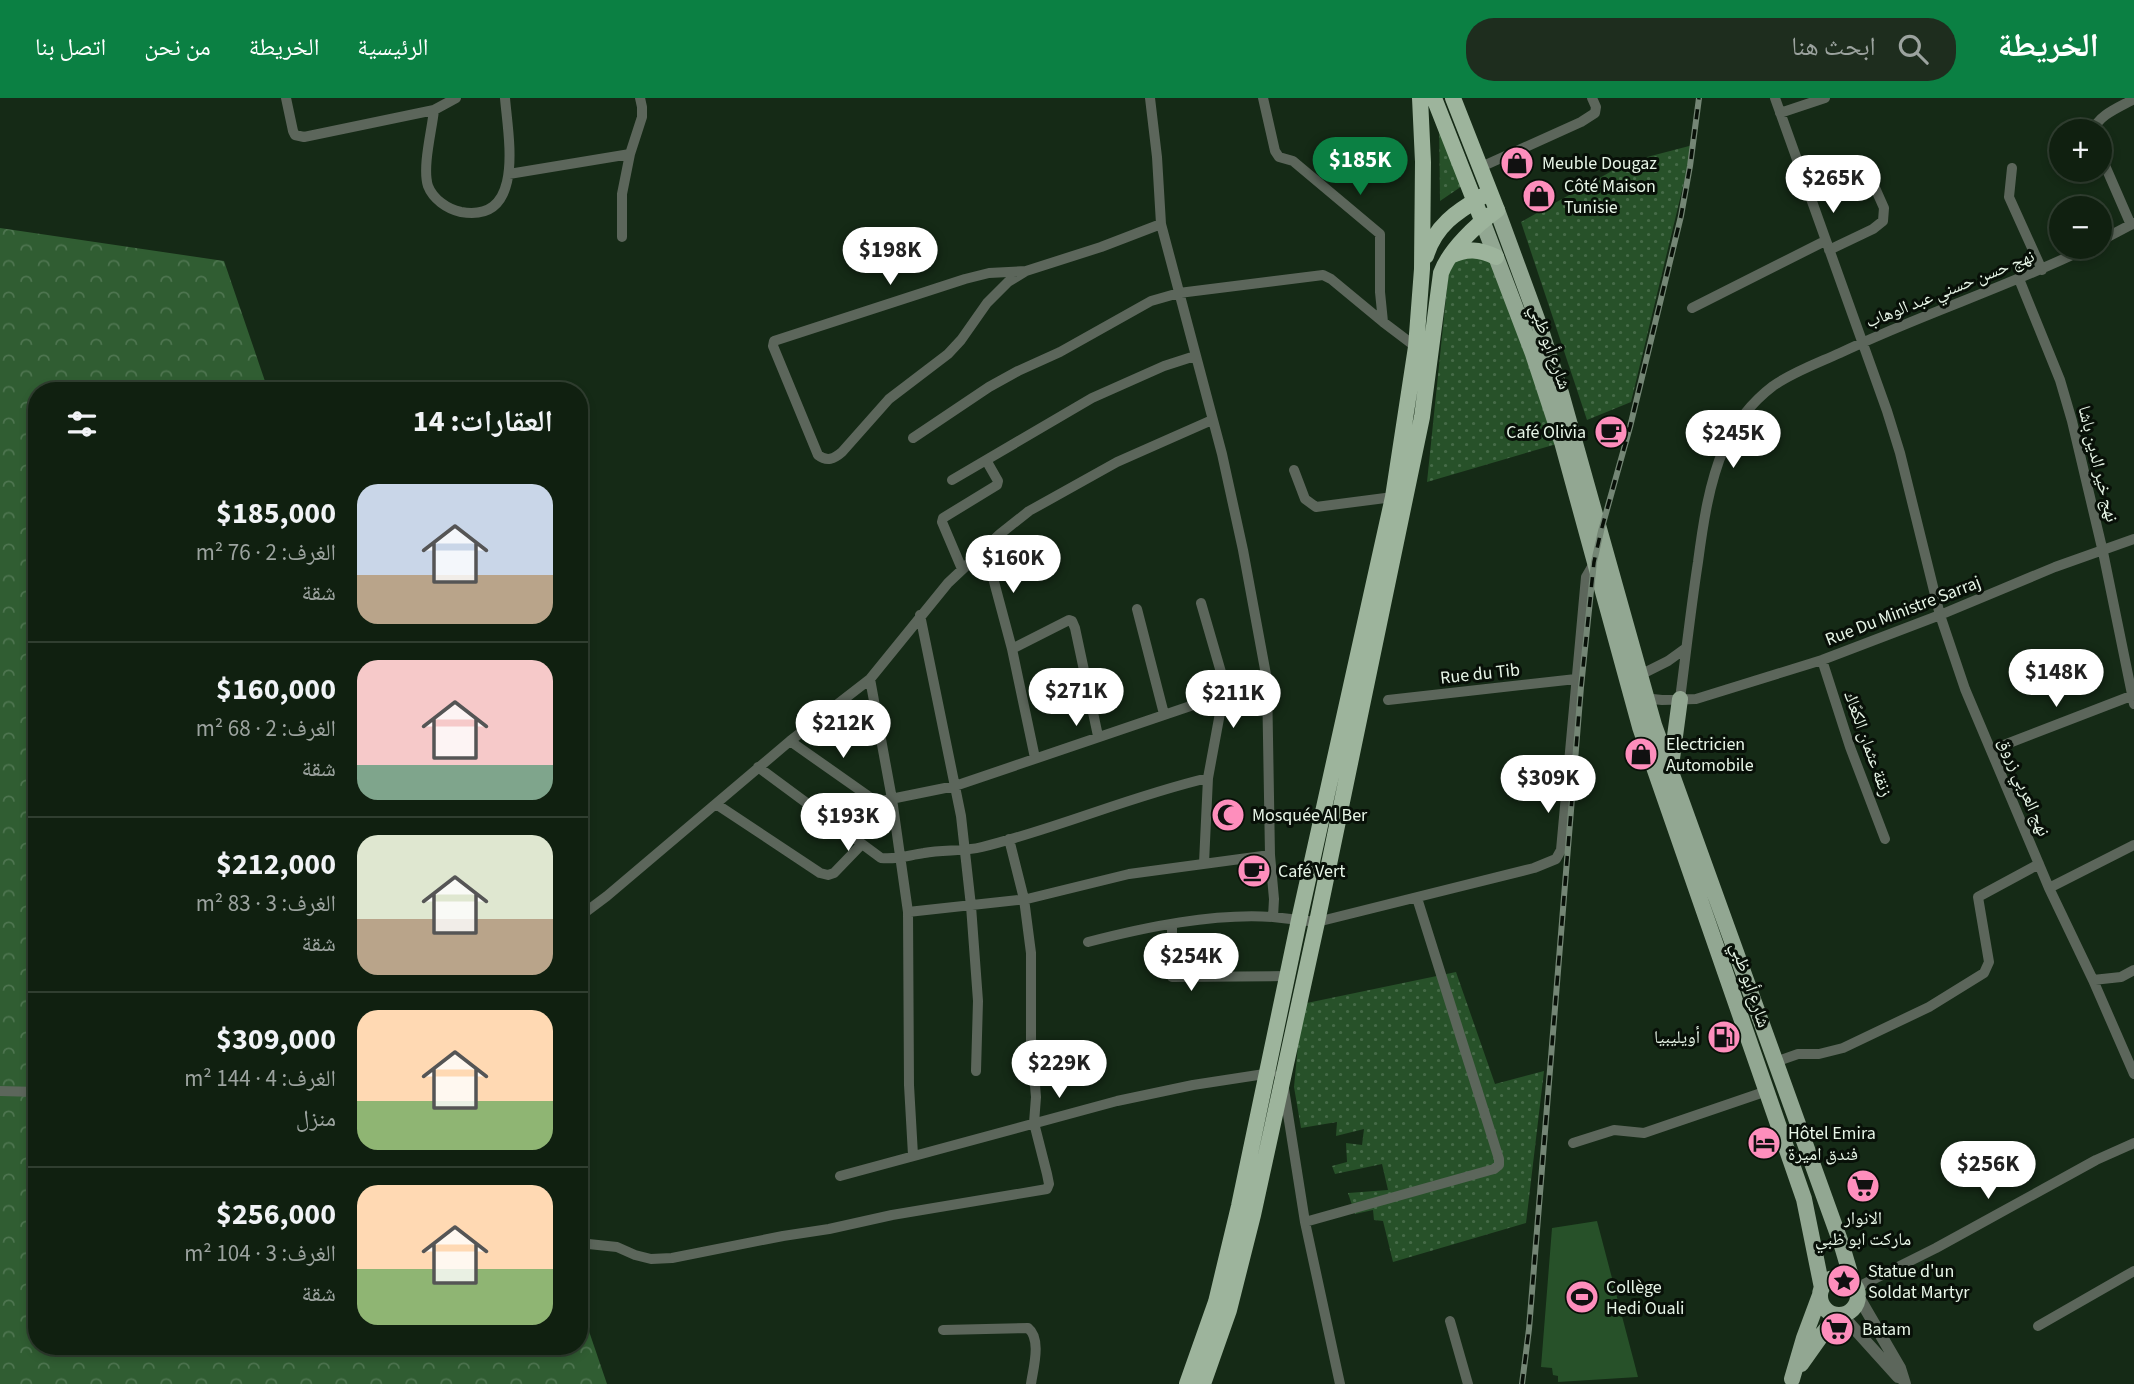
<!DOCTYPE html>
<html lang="ar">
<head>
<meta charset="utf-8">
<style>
	body { margin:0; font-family:"Source Sans 3","Noto Naskh Arabic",sans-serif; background:#1e2d1e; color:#f1f3f6; direction:rtl; height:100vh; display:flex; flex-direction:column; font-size:26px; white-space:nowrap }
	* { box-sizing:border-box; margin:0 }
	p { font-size:23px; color:#9ca39f }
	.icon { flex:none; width:38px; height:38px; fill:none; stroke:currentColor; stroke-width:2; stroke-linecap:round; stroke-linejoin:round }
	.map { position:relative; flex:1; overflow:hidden; direction:ltr }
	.side { position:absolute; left:28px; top:284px; width:560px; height:973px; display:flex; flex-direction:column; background:#102010; border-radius:28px; box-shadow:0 4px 10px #0003,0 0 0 2px #303e30; direction:rtl }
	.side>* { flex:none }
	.fabs { position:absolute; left:2049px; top:21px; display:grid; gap:14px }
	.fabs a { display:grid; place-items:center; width:63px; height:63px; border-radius:50%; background:#102010; box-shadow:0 4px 10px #0003,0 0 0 2px #303e30; font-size:35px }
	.price { position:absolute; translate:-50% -60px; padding:0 16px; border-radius:24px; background:#fff; color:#222; font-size:23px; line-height:46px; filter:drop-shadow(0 2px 4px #0008) }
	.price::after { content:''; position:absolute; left:50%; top:42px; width:21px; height:16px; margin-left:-10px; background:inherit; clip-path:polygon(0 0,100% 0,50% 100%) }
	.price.current { background:#0b8043; color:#fff }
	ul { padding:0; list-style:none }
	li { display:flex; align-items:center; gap:21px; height:175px; padding:0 35px }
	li+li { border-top:2px solid #303e30 }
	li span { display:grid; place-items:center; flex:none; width:196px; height:140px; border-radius:21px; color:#555 }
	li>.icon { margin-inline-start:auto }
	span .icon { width:84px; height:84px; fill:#fffc; stroke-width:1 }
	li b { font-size:30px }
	h2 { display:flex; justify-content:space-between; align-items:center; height:84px; padding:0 35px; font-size:30px }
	header { display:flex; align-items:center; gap:42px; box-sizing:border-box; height:98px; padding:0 35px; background:#0b8043; color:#fff }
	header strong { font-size:33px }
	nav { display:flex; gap:38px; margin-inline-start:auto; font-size:24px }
	.search { width:490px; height:63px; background:#1e2d1e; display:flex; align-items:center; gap:18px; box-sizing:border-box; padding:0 24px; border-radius:28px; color:#9ca39f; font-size:26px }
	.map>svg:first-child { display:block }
</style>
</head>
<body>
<header>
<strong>الخريطة</strong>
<div class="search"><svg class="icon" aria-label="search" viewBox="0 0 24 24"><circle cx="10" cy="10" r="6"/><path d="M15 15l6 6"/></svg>ابحث هنا</div>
<nav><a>الرئيسية</a><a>الخريطة</a><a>من نحن</a><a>اتصل بنا</a></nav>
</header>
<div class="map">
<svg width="2134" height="1286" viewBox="0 0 2134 1286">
	<defs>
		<pattern id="forest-crowns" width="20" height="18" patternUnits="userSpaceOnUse" patternTransform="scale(1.75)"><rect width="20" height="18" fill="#305d32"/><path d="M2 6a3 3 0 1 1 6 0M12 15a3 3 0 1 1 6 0" fill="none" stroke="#4e7550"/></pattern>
		<pattern id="park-dots" width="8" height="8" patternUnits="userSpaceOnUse" patternTransform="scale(1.75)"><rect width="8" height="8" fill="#275129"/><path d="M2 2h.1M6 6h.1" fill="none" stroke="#466b48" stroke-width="1.8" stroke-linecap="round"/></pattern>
	</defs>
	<rect width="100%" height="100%" fill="#152a16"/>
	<path fill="#275129" d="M1597,1123L1638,1279L1558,1284V1278L1553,1277L1552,1270L1541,1269L1552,1130Z"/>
	<path fill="url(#forest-crowns)" d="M0,130L224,163L268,292H37V1248H579V1204L607,1286H0Z"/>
	<path fill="url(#park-dots)" d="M1439,16L1465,86L1440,103Z
		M1693,47L1631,304L1587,322L1521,124L1628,64Z
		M1451,151L1494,158L1560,345L1427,384Z
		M1456,874L1495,986L1544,973L1526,1125L1393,1164L1383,1123L1374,1122L1373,1112L1355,1116L1348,1095L1388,1092L1382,1066L1335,1076L1332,1068L1347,1064L1346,1045L1362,1047L1364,1031L1336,1038L1337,1024L1301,1030L1294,989L1302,906Z"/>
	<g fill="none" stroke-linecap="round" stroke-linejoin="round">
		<path stroke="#5c665b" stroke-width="10" d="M286,0L293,33L295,37L304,39L434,12L456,0
			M1150,0L1157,59L1161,126L1222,356L1243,452L1267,582L1270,757L1274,801L1273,819L1317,824L1534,770L1556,761L1561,752L1586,479L1596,462
			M1263,0L1275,53L1279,59L1293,63L1380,136V194L1383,224
			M1775,0L1887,313L1900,355L1940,517L1965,591L2049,790L2093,882L2134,976
			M434,12C432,32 422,69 428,88C433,101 447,111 461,114C526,125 508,38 505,0
			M1780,15L1825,0
			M2093,33C2098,17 2120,9 2134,1
			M2100,56L2131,127
			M1481,69L1581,24L1595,15L1596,9L1592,0
			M2012,70L2009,99L2042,172
			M509,76L630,56
			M622,139V96L630,56L642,19V9L640,0
			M2100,143L2134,125
			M1829,152L1873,131L1883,123L1884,110L1868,74
			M1026,173L989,175L965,181L774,243L773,248L818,357C827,364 834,361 842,354L889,301L948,256L961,242L987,205L1008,184L1026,173L1101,149L1161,126
			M2019,181L2060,282L2072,323L2103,454L2134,606
			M1692,210L1825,143
			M913,340L989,289L1018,273L1060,254L1151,203L1179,195L1323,177L1331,181L1383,224L1416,249
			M1294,372L1305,401L1316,409L1393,399
			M952,382L1092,300L1164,268L1195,258
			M985,450L1012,551
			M962,471L942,424L943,420L997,387L998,383L986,362
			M1201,505L1225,588L1208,680L1204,765
			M1137,511L1164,616
			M920,517L961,718L971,808L978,903L976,973
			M1822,562L1850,649L1885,741
			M1638,578L1668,563L1686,550
			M870,581L892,701L908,814L909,987L913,1057
			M1643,600L1662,602L1696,601L1822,562L1940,517L2055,469L2134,441
			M1680,601C1686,555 1691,509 1698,464C1703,426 1709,385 1724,350C1735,326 1752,304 1773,288C1793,274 1818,265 1840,255C1921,216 2008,189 2089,149
			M1388,602L1576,581
			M790,643L871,700L881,703L955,688L1267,582
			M1991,652L2131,598
			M1035,660L1012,551L1069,522L1072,523L1075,530L1098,638
			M758,669L881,760C897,762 909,757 924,755C943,751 963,754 982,749C1059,730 1131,698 1208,680
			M716,706L820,775L828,777L834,775L862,746
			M2049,790L2134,747
			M908,814L1027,801L1129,776L1270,757
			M579,819L607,798L790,643L870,581L948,485L1000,436L1029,413L1117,364L1212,322
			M1172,826V879L1287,878
			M1088,844C1146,829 1213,815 1273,819
			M2093,882L2121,879L2134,872
			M1775,964L1798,956H1819L1843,950L1929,909L1984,875L1989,864L1978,799L2039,766
			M1284,991L1305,1124L1340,1286
			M0,993L37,994
			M1573,1045L1614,1032L1644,1035L1767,993
			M840,1078L1117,1003L1193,987L1271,975
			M1305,1124L1494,1071L1499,1067V1061L1417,800
			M579,1145L617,1149L635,1157L651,1161L672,1160L783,1138L829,1131L892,1117L1047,1091L1049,1086L1047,1076L1034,1025L1036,999L1031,941V855L1024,801L1009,741
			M1856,1190L1936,1150L2096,1062L2134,1045
			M1450,1223L1468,1286
			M2038,1228L2134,1173
			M943,1232L1028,1230C1042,1241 1033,1271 1031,1286"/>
		<path stroke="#5c665b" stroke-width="12" d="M1858,1198L1900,1270L1905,1286
			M1842,1217L1898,1279"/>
		<path stroke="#92a792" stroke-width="16" d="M1497,112L1540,229L1561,295L1654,627L1842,1148L1853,1185
			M1482,122L1533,256L1562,344L1640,629L1804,1101L1822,1190
			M1671,668L1680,601
			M1820 1198a19 19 0 1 1 38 0a19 19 0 1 1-38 0Z
			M1801,1266L1823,1235L1838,1217
			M1792,1281L1804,1240L1820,1197"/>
		<path stroke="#9db49c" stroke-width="16" d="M1434,0L1482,122
			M1426,158C1435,128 1456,114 1483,98
			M1450,158C1467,150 1479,151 1496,159
			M1187,1286L1216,1204L1239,1108L1299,822L1393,399L1416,249L1422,171L1423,64L1420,0
			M1203,1286L1229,1212L1253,1117L1317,824L1422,319L1441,175C1450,151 1476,127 1497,112L1453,0"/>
		<defs>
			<path id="rail" d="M1522,1286L1529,1231L1581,589L1594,464L1601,433L1630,329L1681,118L1690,68L1699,0"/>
		</defs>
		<use href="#rail" stroke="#748675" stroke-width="6"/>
		<use href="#rail" stroke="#081008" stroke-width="3.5" stroke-dasharray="10" stroke-linecap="butt"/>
	</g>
	<defs>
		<symbol id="shop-disc" viewBox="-11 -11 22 22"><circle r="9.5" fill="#fe8ebc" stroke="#081008"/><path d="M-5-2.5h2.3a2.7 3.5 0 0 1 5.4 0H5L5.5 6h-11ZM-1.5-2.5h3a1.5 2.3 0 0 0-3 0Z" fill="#111"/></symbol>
		<symbol id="cafe-disc" viewBox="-11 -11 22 22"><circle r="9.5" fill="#fe8ebc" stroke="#081008"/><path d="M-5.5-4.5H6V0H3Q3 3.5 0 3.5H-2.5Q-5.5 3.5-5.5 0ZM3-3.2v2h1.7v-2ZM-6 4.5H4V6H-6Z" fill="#111"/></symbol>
		<symbol id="mosque-disc" viewBox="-11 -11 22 22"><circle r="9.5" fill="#fe8ebc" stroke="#081008"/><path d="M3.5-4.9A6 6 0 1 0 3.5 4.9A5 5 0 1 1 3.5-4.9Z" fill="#111"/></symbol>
		<symbol id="fuel-disc" viewBox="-11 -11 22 22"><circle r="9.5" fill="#fe8ebc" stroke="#081008"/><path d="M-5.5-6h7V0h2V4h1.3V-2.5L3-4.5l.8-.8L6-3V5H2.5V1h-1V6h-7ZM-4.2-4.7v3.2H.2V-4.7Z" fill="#111"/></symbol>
		<symbol id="hotel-disc" viewBox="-11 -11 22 22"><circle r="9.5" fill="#fe8ebc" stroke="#081008"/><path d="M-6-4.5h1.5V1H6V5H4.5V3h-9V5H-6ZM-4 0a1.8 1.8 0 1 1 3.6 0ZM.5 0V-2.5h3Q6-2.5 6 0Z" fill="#111"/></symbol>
		<symbol id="supermarket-disc" viewBox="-11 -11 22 22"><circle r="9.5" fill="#fe8ebc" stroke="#081008"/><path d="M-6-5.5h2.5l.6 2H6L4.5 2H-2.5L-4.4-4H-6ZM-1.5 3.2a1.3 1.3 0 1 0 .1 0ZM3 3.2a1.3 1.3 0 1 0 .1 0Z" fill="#111"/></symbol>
		<symbol id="sight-disc" viewBox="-11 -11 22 22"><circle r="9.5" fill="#fe8ebc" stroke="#081008"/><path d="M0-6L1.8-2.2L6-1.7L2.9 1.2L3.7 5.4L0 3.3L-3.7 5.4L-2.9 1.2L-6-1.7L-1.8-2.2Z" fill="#111"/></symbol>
		<symbol id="stadium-disc" viewBox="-11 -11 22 22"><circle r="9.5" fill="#fe8ebc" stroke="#081008"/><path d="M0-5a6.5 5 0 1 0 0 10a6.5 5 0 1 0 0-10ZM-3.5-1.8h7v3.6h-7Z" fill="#111"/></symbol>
	</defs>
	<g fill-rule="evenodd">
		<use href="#shop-disc" x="1498" y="46" width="38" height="38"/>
		<use href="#shop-disc" x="1520" y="79" width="38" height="38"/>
		<use href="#cafe-disc" x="1592" y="315" width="38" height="38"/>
		<use href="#shop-disc" x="1622" y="637" width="38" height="38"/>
		<use href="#mosque-disc" x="1209" y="698" width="38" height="38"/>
		<use href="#cafe-disc" x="1235" y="754" width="38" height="38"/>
		<use href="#fuel-disc" x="1705" y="920" width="38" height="38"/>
		<use href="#hotel-disc" x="1745" y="1026" width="38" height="38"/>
		<use href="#supermarket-disc" x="1844" y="1069" width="38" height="38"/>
		<use href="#sight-disc" x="1825" y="1164" width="38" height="38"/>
		<use href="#stadium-disc" x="1563" y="1180" width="38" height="38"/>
		<use href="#supermarket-disc" x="1818" y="1212" width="38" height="38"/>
	</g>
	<g text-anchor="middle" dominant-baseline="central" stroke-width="6" stroke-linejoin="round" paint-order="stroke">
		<g font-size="18" fill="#e7f5e7" stroke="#081008" text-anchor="start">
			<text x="1542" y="65">Meuble Dougaz</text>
			<text x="1564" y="88">Côté Maison<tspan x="1564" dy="21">Tunisie</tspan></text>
			<text x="1586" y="334" text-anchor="end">Café Olivia</text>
			<text x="1666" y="646">Electricien<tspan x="1666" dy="21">Automobile</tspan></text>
			<text x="1252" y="717">Mosquée Al Ber</text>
			<text x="1278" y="773">Café Vert</text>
			<text x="1700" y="939" text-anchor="end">أويليبيا</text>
			<text x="1788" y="1035">Hôtel Emira<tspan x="1788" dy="21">فندق اميرة</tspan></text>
			<text x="1863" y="1120" text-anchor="middle">الانوار<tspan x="1863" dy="21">ماركت ابو ظبي</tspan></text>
			<text x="1868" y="1173">Statue d'un<tspan x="1868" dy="21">Soldat Martyr</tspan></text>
			<text x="1606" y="1189">Collège<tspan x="1606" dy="21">Hedi Ouali</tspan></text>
			<text x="1862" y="1231">Batam</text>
		</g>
		<g font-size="18" fill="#e7f5e7" stroke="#081008">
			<text transform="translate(1950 191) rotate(-22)">نهج حسن حسني عبد الوهاب</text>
			<text transform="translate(1550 249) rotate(70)">شارع أبو ظبي</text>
			<text transform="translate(2098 366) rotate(76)">نهج خير الدين باشا</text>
			<text transform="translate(1903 513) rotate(-21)">Rue Du Ministre Sarraj</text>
			<text transform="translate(1480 576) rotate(-6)">Rue du Tib</text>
			<text transform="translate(1868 646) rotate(70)">زنقة عثمان الكعّاك</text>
			<text transform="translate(2024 689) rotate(67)">نهج العربي زروق</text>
			<text transform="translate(1750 887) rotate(71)">شارع أبو ظبي</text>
		</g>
	</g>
</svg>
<div class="fabs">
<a>+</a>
<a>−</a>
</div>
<b class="price current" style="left:1360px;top:99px">$185K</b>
<b class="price" style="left:1833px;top:117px">$265K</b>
<b class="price" style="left:890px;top:189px">$198K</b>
<b class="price" style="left:1733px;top:372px">$245K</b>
<b class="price" style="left:1013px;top:497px">$160K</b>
<b class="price" style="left:2056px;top:611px">$148K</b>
<b class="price" style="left:1076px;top:630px">$271K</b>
<b class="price" style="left:1233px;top:632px">$211K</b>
<b class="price" style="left:843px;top:662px">$212K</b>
<b class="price" style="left:1548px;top:717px">$309K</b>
<b class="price" style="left:848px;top:755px">$193K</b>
<b class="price" style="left:1191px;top:895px">$254K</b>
<b class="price" style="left:1059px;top:1002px">$229K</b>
<b class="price" style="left:1988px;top:1103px">$256K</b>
<section class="side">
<h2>العقارات: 14<svg class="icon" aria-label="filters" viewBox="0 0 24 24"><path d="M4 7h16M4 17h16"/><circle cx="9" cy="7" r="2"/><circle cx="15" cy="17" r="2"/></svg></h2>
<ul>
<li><span style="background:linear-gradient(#c9d6e8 65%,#b9a48a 0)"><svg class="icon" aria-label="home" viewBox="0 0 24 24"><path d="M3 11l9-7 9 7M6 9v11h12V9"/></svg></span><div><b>$185,000</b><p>الغرف: 2 · 76 m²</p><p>شقة</p></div></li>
<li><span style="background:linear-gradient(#f6c9c9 75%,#7fa58c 0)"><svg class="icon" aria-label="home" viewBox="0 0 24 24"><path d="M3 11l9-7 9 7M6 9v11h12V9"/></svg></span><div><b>$160,000</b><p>الغرف: 2 · 68 m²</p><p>شقة</p></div></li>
<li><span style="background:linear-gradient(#dfe7d0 60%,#b9a48a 0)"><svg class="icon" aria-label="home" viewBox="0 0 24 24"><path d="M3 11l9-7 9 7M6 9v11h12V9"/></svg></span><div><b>$212,000</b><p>الغرف: 3 · 83 m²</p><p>شقة</p></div></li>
<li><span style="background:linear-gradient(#ffd9b3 65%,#8fb573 0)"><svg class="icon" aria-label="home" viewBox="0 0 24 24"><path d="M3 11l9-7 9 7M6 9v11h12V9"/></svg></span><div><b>$309,000</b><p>الغرف: 4 · 144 m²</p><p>منزل</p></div></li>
<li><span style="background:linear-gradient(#ffd9b3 60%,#8fb573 0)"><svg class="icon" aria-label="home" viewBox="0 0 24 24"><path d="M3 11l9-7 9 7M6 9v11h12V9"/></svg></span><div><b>$256,000</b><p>الغرف: 3 · 104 m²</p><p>شقة</p></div></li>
</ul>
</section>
</div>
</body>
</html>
